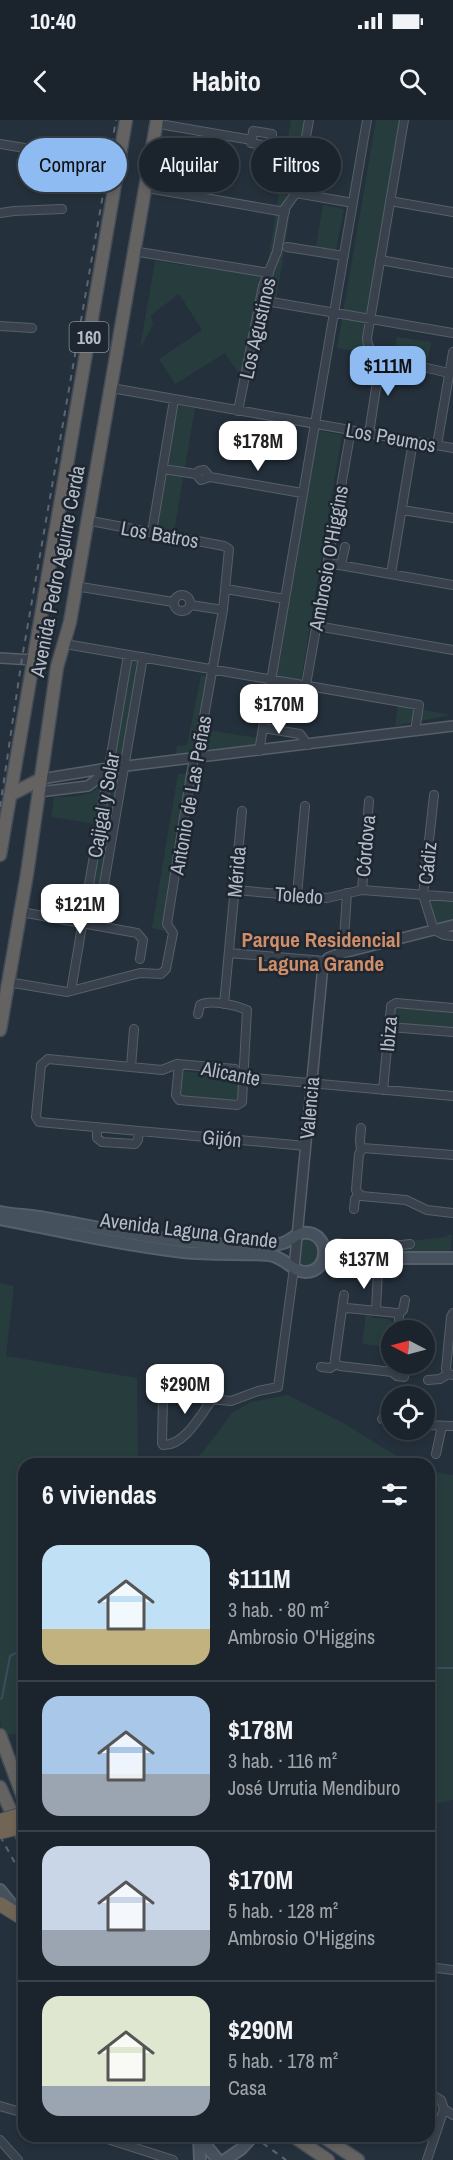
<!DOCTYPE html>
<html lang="es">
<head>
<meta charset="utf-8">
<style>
	body { margin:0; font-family:"Archivo Narrow",sans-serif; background:#242c34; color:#f1f3f6; height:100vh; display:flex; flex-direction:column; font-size:22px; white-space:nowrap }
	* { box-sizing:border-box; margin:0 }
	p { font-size:20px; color:#a0a4a9 }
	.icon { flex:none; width:33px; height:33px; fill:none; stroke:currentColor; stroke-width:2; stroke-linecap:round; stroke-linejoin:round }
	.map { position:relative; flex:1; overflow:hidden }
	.details { position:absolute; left:18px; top:1338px; width:417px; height:684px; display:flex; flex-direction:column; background:#1b242c; border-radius:18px; box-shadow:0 3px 9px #0003,0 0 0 2px #394148 }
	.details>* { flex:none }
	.hud { position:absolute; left:18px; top:18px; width:417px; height:54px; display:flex; gap:12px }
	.needle { width:39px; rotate:276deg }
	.buttons { position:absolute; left:381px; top:1200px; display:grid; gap:12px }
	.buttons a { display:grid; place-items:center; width:54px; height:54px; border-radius:50%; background:#1b242c; box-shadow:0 3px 9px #0003,0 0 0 2px #394148; font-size:30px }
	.price { position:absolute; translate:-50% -51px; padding:0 14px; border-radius:12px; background:#fff; color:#222; font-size:20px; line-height:39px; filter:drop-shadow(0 2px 3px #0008) }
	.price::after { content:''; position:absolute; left:50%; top:36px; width:18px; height:14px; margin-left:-9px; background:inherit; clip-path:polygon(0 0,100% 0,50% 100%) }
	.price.active { background:#8dbbf2; color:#111 }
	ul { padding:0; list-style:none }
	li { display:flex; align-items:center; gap:18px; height:150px; padding:0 24px }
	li+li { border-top:2px solid #394148 }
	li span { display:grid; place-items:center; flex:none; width:168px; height:120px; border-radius:18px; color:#555 }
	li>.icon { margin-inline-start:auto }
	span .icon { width:72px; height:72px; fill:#fffc; stroke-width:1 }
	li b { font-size:26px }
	h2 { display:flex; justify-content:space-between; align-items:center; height:72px; padding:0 24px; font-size:26px }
	.chip { padding:0 21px; border-radius:27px; background:#1b242c; box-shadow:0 3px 9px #0003,0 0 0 2px #394148; font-size:21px; line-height:54px }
	.chip.active { background:#8dbbf2; color:#111 }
	.status { display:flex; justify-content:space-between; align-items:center; height:42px; padding:0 30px; background:#1b242c; direction:ltr }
	.status svg { height:16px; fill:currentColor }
	header { display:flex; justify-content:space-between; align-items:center; height:78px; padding:0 24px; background:#1b242c; font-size:27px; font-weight:700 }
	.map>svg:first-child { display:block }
</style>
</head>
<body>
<div class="status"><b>10:40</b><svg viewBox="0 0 49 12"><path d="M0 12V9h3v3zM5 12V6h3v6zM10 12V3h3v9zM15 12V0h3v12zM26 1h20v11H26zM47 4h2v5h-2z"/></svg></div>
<header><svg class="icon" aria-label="back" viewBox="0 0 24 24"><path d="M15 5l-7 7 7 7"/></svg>Habito<svg class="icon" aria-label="search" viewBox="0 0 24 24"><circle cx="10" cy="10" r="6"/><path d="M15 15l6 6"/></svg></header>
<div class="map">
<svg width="453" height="2040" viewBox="0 0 453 2040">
	<rect width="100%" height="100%" fill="#24303b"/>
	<path fill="#273d3d" d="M291,0H305L276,181L262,178Z
		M376,0H402L363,233L337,228Z
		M323,85L344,89L336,130L316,127Z
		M155,141L261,156L240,256L225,233L175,264L159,239L202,210L179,174L151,195L153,205L140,228Z
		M397,217L431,222L428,242L393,237Z
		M177,285L195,288L174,412L156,409Z
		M316,310L342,315L301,560L276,556Z
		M131,539L139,541L122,639L113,642Z
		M201,555L215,558L201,637L175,639L177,626L187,625Z
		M398,585L451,595L395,606Z
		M208,610L257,618L256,629L203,635Z
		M188,653L164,811L152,808L178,654Z
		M118,662L95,803L86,802L110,663Z
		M102,663L95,704L51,697L54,677C70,677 92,678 102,663Z
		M431,779H453V801L437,803L429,782Z
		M397,887L453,891V908L395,903L392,901V891Z
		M181,951L237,956L241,961L239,982L180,977Z
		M448,1115H452L450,1134L333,1129L330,1119L334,1120L337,1126C360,1132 385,1129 409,1128L411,1121L446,1117Z
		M306,1117L313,1119L320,1128L319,1140L311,1148L299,1146L301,1118Z
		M0,1163L14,1166L6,1236L137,1258L138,1344H24V1626L19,1621L17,1614L4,1615L0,1602Z
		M366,1194L372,1195L373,1198L389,1199L392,1202L391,1227L362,1224Z
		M287,1275L343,1303L410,1344H189L202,1333L233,1292L251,1282Z
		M429,1351L453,1355V1680L439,1683H429Z"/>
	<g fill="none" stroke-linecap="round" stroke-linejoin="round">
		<path stroke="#394c62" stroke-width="2" d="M429,1548H453
			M0,1579L2,1578L10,1536L24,1529"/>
		<defs>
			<path id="minor" d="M165,5L252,20L251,23L270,26L272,14L253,11L252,20
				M270,23L304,29
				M0,24L31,29H74
				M153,69L285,92
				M296,73L353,83
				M390,81L453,92
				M0,93L14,91L62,89
				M287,127L344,136
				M139,132L269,153
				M380,140L453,153
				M260,180L453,213
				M0,206L32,208
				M379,237C372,232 367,227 367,218L404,0
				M379,237L449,253
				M117,269L453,328
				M238,291L263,166L277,132L285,88L296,73L309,0
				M369,314L377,261L379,237
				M437,325L453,232
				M163,349L196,354L201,360L210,357L302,373
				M196,354L199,351L204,350L210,357
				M402,390L453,398
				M152,412L174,280
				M328,443L453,465
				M341,445L345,427
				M391,454L413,321
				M81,467L173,482
				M226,469L285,479
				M174 483a8 8 0 1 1 16 0a8 8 0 1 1-16 0Z
				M191,485L223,490
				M317,506L453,530
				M71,525L419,585L415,611
				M306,565L351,310
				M263,608L300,614L308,625
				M259,631L367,0
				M434,675L423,775L434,810L444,815L453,816
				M235,770L327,778L362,770L453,777
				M362,770L369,681
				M297,775L305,686
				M21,792L137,813L143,820L140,839
				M97,805L143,537
				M344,819L347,773
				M229,833L325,841
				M8,862L67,872L140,853L161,854L166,849L173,813L167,804L191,654L194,639L198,630L223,490L229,429L224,426L96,402
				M71,871L128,535
				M224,884L242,691
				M389,907L453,912
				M179,944L176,975L179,980L237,985L242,982L247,890C235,885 210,879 200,885L198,894
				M131,947L134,909
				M383,970L391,886L396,883L453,888
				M97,1007V1018L102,1022L135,1024L138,1020L139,1011
				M361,1008L360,1021L361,1030
				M306,1026L39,1002L36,997L41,945L48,939L162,950L177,944L235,949L242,957L453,976
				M453,1035L363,1028L359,1034L356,1070L361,1076L406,1080L427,1090L453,1093
				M354,1089L355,1079L358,1074
				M337,1123L376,1128L410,1124
				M344,1175L335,1239L336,1244L340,1246L392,1252L397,1256L404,1257
				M343,1190L347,1188L397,1193L399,1196V1210
				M376,1191L378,1150L376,1132
				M399,1194L403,1190L405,1180
				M321,1247L330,1248L336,1244
				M448,1254L446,1249L451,1197L453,1193
				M428,1260L440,1259L448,1254L452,1255
				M211,1281C200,1296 184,1326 163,1325L162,1323L163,1279L166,1275L231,1281L258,1271L278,1267L294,1148
				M382,1299L392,1286
				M424,1305L453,1306
				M436,1334L442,1306
				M429,1847L453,1850
				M429,1973L441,1980L444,1989L453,1995
				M0,1986L24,1993
				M98,2016L173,2040
				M0,2020L18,2040
				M427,2040L444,1989"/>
			<path id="tertiary" d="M0,538L33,540
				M41,659L102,649L453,606
				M39,672L88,666L109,650
				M294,1148L323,845L328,838L335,835L453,805"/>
			<path id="secondary" d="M0,1092C15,1095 30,1095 45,1098C109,1109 172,1124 238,1125C253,1125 269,1128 283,1123C290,1121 296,1114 303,1113C330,1110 332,1152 305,1152C293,1152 285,1137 269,1135C241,1133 212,1135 183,1132C122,1125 61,1111 0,1099
				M325,1133L402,1138H453
				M0,1770L17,1791
				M198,2016L218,2040
				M199,2017L200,2040
				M225,2040L241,2029L253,2016"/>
			<path id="trunk" d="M10,675L41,659
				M0,735L126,0
				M0,910L27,754L57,547L70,502L157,0
				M0,1615L24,1680
				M0,1667L24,1720
				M293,2016L328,2040
				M322,2016L358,2040"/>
			<path id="motorway" d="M0,1784L21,1797"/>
		</defs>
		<use href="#minor" stroke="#565f6a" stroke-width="10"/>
		<use href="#tertiary" stroke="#565f6a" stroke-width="12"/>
		<use href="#secondary" stroke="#565f6a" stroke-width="14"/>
		<use href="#trunk" stroke="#434c57" stroke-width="15"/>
		<use href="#motorway" stroke="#434c57" stroke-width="16"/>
		<use href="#minor" stroke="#38414c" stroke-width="8"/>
		<use href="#tertiary" stroke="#38414c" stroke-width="9"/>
		<use href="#secondary" stroke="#46515e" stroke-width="10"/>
		<use href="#trunk" stroke="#646361" stroke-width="12"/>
		<use href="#motorway" stroke="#716556" stroke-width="14"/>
		<path stroke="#5a6672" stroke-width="2" stroke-dasharray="6 6" stroke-linecap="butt" d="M0,687L22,538L116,0
			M0,1716L24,1759
			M253,2016L286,2040"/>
		<defs>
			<path id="motorway-bridge" d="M0,1701L24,1694
				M0,1712L24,1706"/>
		</defs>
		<use href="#motorway-bridge" stroke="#434c57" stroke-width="16" stroke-linecap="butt"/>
		<use href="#motorway-bridge" stroke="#716556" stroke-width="14"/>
	</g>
	<g text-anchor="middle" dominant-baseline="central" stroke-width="5" stroke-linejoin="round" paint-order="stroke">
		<rect fill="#1d2631" stroke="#878f9a" stroke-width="1.5" x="69.5" y="202" width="39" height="30" rx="4.5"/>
		<g font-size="18" font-weight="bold" fill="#b4bcc7">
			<text x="89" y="217">160</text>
		</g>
		<g font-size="20" fill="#b4bcc7" stroke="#1d2631">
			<text transform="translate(257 208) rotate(-77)">Los Agustinos</text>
			<text transform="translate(391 317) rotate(10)">Los Peumos</text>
			<text transform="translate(160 414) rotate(10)">Los Batros</text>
			<text transform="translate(328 438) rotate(-80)">Ambrosio O'Higgins</text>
			<text transform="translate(57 451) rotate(-79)">Avenida Pedro Aguirre Cerda</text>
			<text transform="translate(190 675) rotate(-80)">Antonio de Las Peñas</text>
			<text transform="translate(103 685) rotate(-80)">Cajigal y Solar</text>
			<text transform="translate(365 726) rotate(-85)">Córdova</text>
			<text transform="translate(427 743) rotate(-84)">Cádiz</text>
			<text transform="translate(236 752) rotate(-85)">Mérida</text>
			<text transform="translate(299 775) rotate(4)">Toledo</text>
			<text transform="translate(388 914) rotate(-85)">Ibiza</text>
			<text transform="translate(231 953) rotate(11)">Alicante</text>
			<text transform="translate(309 988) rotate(-85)">Valencia</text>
			<text transform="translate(222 1018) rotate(5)">Gijón</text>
			<text transform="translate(189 1110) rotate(7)">Avenida Laguna Grande</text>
		</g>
		<g font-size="21" font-weight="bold" fill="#cf8e67" stroke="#1d2631">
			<text x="321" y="819">Parque Residencial<tspan x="321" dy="24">Laguna Grande</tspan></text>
		</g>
	</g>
</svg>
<div class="buttons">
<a><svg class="needle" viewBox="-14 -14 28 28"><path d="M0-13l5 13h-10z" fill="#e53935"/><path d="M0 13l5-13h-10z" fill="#a0a4a9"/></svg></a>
<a><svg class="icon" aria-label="locate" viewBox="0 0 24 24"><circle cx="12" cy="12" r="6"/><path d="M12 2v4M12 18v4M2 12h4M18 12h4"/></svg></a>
</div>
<b class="price active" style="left:388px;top:277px">$111M</b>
<b class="price" style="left:258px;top:352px">$178M</b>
<b class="price" style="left:279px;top:615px">$170M</b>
<b class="price" style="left:80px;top:815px">$121M</b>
<b class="price" style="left:364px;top:1170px">$137M</b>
<b class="price" style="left:185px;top:1295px">$290M</b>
<div class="hud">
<a class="chip active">Comprar</a>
<a class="chip">Alquilar</a>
<a class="chip">Filtros</a>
</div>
<section class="details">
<h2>6 viviendas<svg class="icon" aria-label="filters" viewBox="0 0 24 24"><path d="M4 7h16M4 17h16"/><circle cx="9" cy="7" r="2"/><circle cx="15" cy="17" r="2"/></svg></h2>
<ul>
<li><span style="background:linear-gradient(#bfe0f5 70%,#c2b280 0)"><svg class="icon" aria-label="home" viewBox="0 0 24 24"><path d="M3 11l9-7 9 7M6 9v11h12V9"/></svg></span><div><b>$111M</b><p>3 hab. · 80 m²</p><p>Ambrosio O'Higgins</p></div></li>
<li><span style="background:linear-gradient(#a9c7e8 65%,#9aa5b1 0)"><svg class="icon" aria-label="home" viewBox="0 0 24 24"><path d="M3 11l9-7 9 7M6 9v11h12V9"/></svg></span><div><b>$178M</b><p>3 hab. · 116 m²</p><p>José Urrutia Mendiburo</p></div></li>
<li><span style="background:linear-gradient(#c9d6e8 70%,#9aa5b1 0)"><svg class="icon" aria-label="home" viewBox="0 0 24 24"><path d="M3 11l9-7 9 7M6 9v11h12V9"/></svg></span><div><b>$170M</b><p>5 hab. · 128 m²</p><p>Ambrosio O'Higgins</p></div></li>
<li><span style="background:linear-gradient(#dfe7d0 75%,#9aa5b1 0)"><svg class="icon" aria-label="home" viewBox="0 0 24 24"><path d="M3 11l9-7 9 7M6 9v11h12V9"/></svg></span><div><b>$290M</b><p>5 hab. · 178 m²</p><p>Casa</p></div></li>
</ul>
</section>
</div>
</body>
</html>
